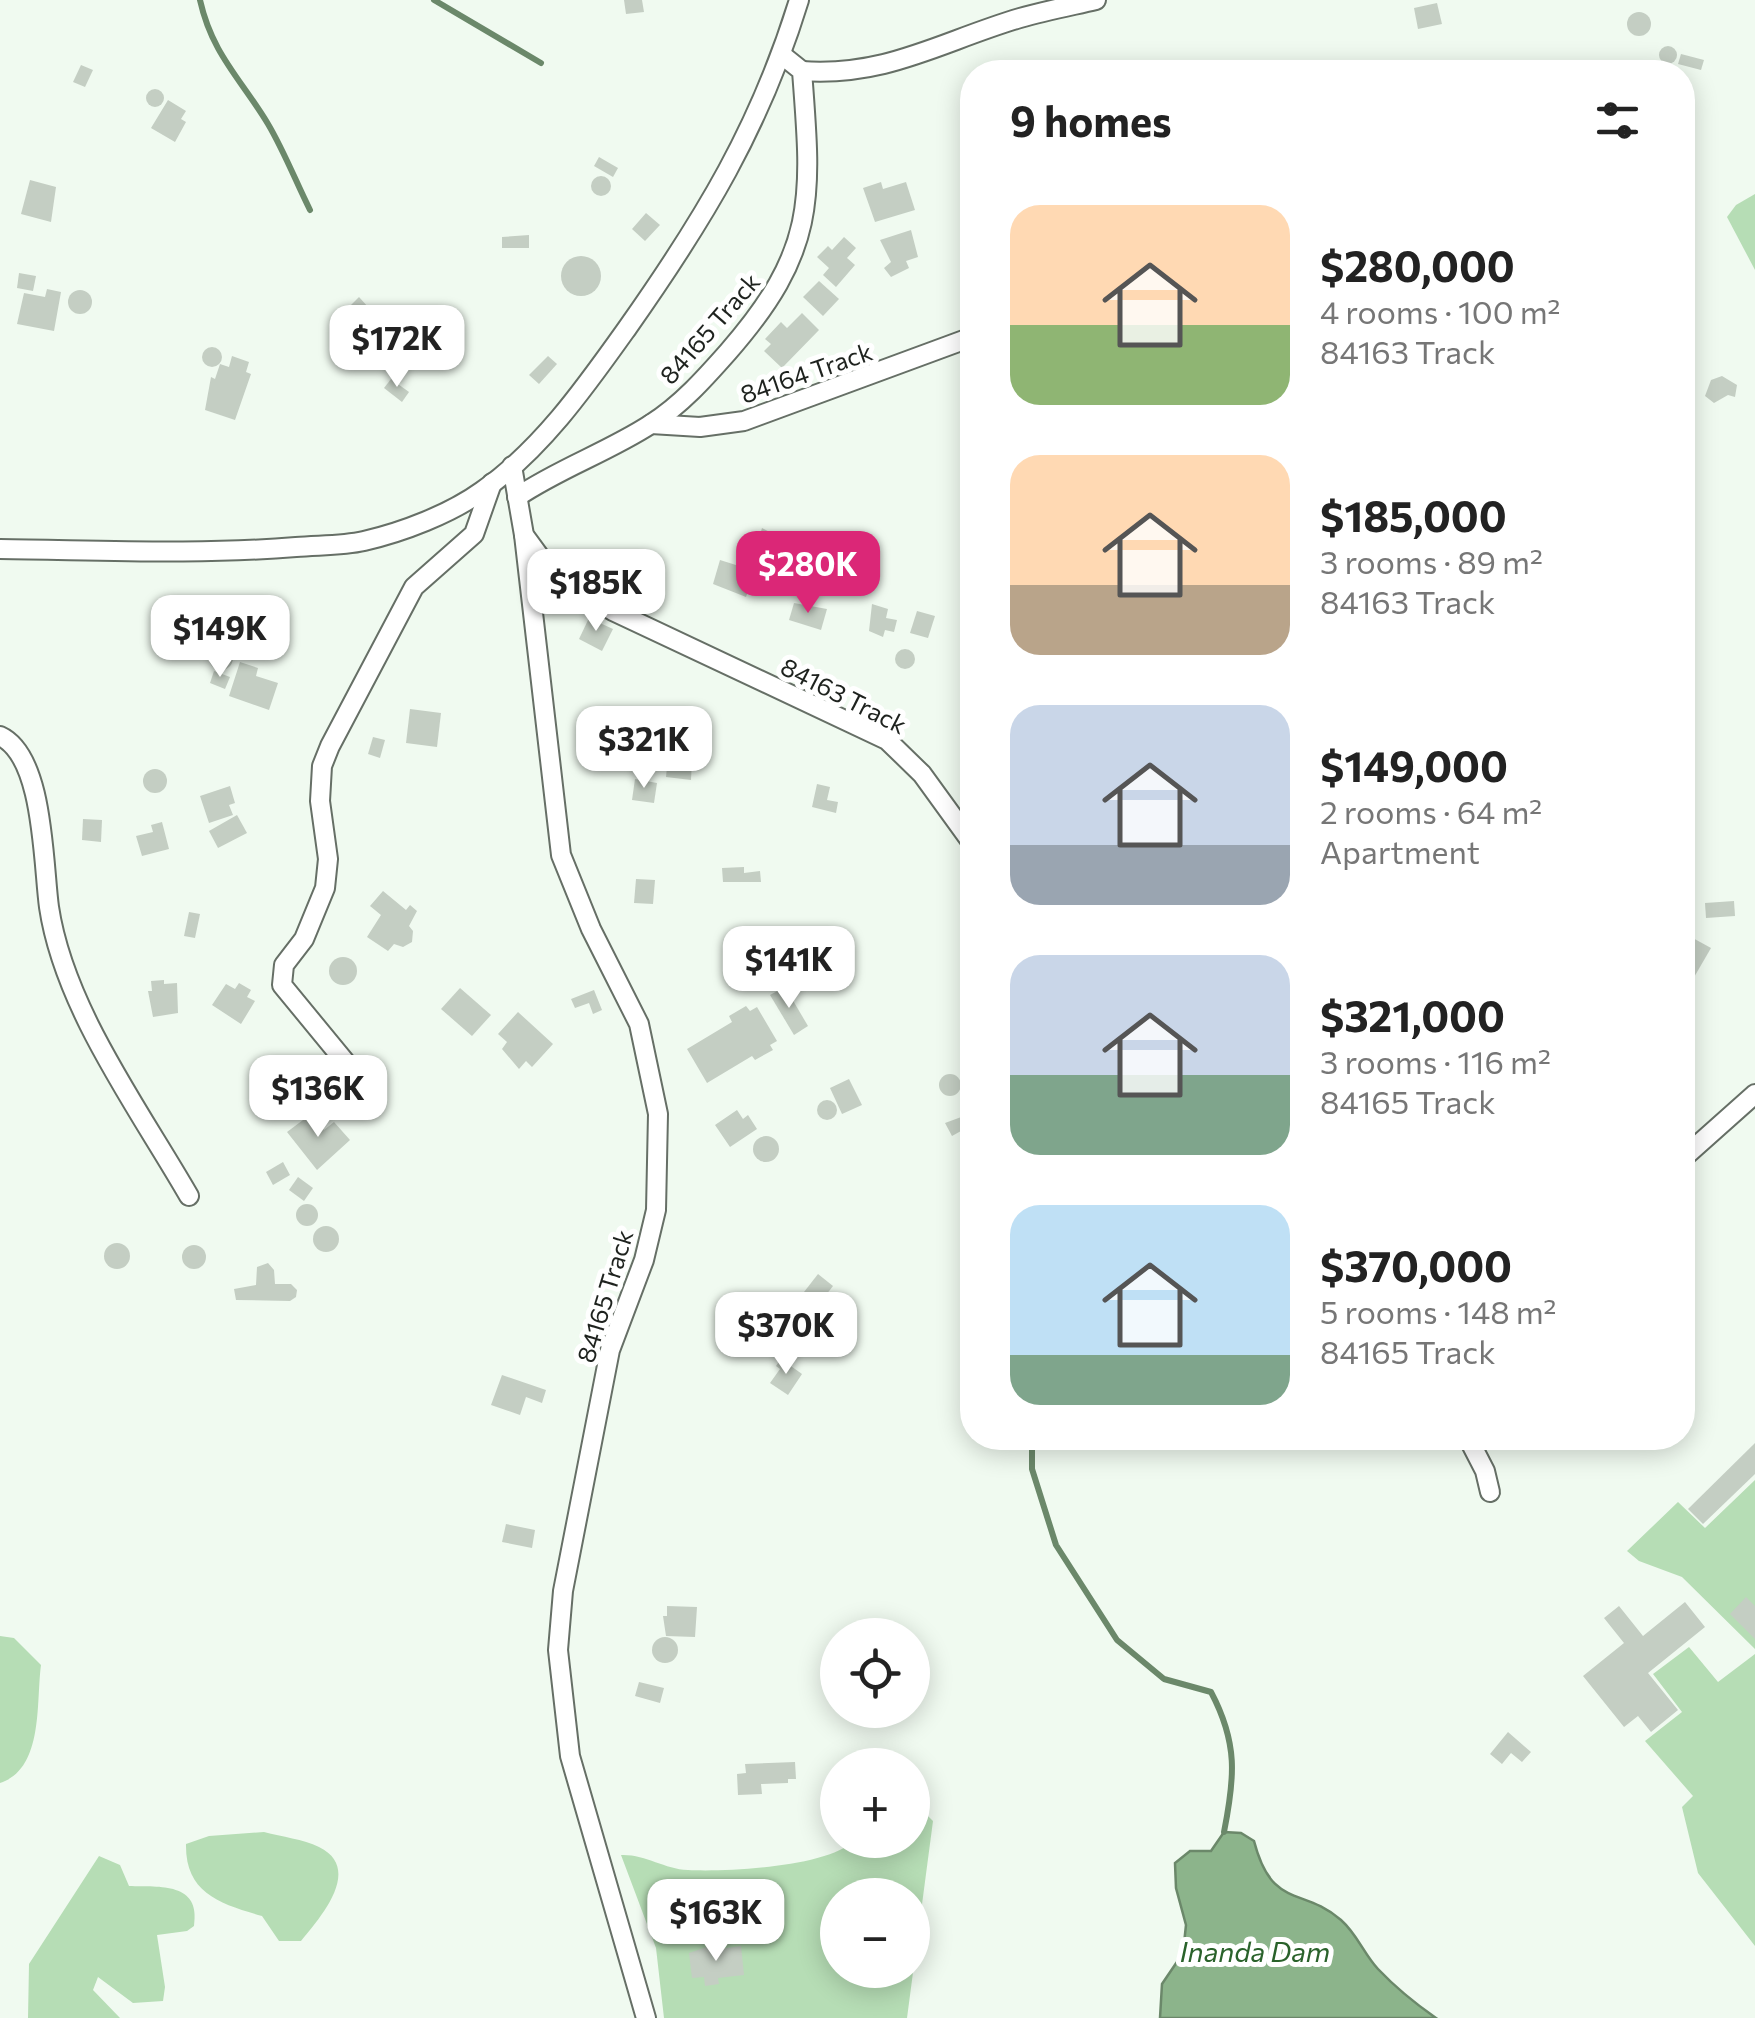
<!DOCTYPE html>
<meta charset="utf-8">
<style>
:root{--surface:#fff;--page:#f2f2f2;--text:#222;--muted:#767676;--accent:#db2777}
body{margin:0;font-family:Commissioner,sans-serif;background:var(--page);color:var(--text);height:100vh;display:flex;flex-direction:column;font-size:38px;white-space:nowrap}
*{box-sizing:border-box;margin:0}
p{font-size:32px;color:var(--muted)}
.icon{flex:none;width:55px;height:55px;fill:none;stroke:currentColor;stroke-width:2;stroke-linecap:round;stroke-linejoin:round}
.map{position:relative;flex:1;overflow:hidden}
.panel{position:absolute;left:960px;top:60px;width:735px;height:1390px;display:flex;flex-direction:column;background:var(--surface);border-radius:40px;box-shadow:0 5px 25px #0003}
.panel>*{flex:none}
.tools{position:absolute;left:820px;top:1618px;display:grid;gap:20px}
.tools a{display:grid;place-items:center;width:110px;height:110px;border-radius:50%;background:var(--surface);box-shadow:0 5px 25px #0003;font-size:50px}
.price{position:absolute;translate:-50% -85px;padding:0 22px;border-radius:20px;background:#fff;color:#222;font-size:32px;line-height:65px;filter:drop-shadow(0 2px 5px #0008)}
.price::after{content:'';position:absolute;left:50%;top:60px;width:30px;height:22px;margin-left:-15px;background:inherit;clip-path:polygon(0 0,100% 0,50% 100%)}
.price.current{background:var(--accent);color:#fff}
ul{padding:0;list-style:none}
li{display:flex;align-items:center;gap:30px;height:250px;padding:0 50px}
li span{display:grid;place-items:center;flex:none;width:280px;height:200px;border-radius:30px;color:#555}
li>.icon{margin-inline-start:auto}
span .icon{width:120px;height:120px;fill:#fffc;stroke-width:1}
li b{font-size:42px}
h2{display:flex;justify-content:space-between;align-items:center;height:120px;padding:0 50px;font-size:42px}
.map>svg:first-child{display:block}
.green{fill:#b6ddb5;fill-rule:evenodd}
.water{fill:#8cb48b;stroke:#6b886a;stroke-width:2.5}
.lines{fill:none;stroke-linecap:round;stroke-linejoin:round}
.stream{stroke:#6b886a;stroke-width:6}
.building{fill:#c4cec3}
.minor-casing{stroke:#666f66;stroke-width:22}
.minor{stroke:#fff;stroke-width:18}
.labels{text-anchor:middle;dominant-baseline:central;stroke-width:10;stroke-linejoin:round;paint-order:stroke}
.street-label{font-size:25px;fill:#1e221e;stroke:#fff}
.water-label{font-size:28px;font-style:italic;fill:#2a622b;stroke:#fff}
</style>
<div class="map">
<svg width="1755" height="2018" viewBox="0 0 1755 2018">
<rect width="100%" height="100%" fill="#f0faf0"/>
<g class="green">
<polygon points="1755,194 1755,270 1727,217 1736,205"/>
<polygon points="1755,1480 1755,1649 1682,1577 1639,1561 1627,1551 1678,1502 1705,1528"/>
<path d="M0 1636 14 1638 41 1665C36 1702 44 1769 0 1783Z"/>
<polygon points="1689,1647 1718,1682 1755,1654 1755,1946 1698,1873 1682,1807 1693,1796 1645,1741 1682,1712 1653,1674"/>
<path d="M913 1806H918L933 1821 907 2018H664L656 1948 621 1855C645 1854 664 1869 688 1870 726 1872 830 1867 854 1840H912ZM838 1895H912V1970H838Z"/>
<path d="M264 1832C282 1837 303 1839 319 1847 364 1869 319 1919 301 1941H279L262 1916C220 1904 185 1893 186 1844L209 1836Z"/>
<path d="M99 1856 120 1865 129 1886C160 1887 201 1882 194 1926L187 1931 157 1935 165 1987 163 2001 133 2003 98 1977 93 1990 120 2018H28L29 1964Z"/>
</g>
<path class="water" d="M1224 1832 1241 1833 1254 1841C1272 1910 1302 1886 1341 1920 1357 1934 1364 1954 1378 1969 1396 1988 1416 2004 1436 2018H1160L1162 1984 1183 1953 1186 1925 1176 1888 1175 1863 1190 1851H1211Z"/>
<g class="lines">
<g class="stream">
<path d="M200 0C212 54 241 79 268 124 284 151 296 182 310 210"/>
<polyline points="434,0 541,63"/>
<path d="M1032 1438V1469L1056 1545 1117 1640 1164 1679 1211 1692C1238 1743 1235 1777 1224 1832"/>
</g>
</g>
<g class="building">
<polygon points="624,0 642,0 644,12 626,14"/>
<polygon points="1437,3 1442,24 1418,29 1414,8"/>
<circle cx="1639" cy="24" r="12"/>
<circle cx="1668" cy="55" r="9"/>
<polygon points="1681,54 1704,60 1701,70 1678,64"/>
<polygon points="81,65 93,70 85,87 73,82"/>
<circle cx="155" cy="98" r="9"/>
<polygon points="168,100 186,111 181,119 186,122 175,142 151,128"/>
<polygon points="599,157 618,168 613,177 594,166"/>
<circle cx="601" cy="186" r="10"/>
<polygon points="30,180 56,187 51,222 21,214"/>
<polygon points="881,182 883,189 906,182 915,210 875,222 863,188"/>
<polygon points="646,213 660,225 645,241 632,229"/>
<polygon points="911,230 918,257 906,261 909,268 891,277 884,268 891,262 880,240"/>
<polygon points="529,235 529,248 502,248 502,237"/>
<polygon points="844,237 856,248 847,258 855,265 836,287 823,275 829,268 817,257 828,246 832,250"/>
<circle cx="581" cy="276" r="20"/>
<polygon points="19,273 36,276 33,291 17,288"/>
<polygon points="819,281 839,299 823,316 803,297"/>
<polygon points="47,289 61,292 54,331 17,324 24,293 45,297"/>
<circle cx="80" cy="302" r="12"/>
<polygon points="359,297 369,308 362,316 371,325 362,333 343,313"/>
<polygon points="802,313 819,330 782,368 764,351 771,344 765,339 781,322 787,328"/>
<circle cx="400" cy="331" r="10"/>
<circle cx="357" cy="355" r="9"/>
<circle cx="212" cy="357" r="10"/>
<polygon points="232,356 249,362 246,372 251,374 235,420 205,410 211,377 215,379 220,364 229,367"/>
<polygon points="548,356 557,364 539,384 529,375"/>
<polygon points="1722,376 1737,385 1735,397 1728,395 1714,403 1705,396 1711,380"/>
<polygon points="391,379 409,392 402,402 384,388"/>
<polygon points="762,528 785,540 779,563 766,560 769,552 756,548"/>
<polygon points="720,560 755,571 746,597 713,584"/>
<polygon points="794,603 827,609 821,630 789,620"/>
<polygon points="872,604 888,609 886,618 897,620 894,632 885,630 883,637 869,631"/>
<polygon points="917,611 935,616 928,638 910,633"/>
<circle cx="276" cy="625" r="9"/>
<polygon points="589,618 613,629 602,651 579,639"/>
<circle cx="233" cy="634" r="11"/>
<circle cx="221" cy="658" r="12"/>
<circle cx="905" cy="659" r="10"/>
<polygon points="240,662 258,668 256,676 278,683 269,710 229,696"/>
<polygon points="214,671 230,677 225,689 210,683"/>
<polygon points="410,709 441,713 437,747 406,743"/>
<polygon points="373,737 385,740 380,758 368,754"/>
<polygon points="668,757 692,759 691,780 666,777"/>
<circle cx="155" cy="781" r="12"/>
<polygon points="635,779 657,783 654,803 632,800"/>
<polygon points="817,784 830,787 827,800 838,802 836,813 812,807"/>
<polygon points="230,786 235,803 229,805 233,815 209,823 200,796"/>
<polygon points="237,815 247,833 218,848 209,831"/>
<polygon points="83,819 102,820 101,842 82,840"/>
<polygon points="162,822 169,849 142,856 136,836 153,832 151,825"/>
<polygon points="744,867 744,873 760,871 761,882 723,882 722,868"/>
<polygon points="636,879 655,880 653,904 634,903"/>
<polygon points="383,891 406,910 410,905 417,911 409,926 413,931 412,942 403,947 394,944 388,951 367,937 381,915 370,906"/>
<polygon points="1734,901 1735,916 1706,918 1705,903"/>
<polygon points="189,912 200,914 195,938 184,936"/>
<polygon points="1691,937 1711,948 1693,979 1682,973 1682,953"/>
<circle cx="343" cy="971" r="14"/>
<polygon points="164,980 164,984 177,983 178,1013 153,1017 148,991 152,991 151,981"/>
<polygon points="239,983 251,990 247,997 255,1001 241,1024 212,1005 226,984 235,989"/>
<polygon points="785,987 808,1026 794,1035 770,995"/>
<polygon points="460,988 491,1015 472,1036 441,1009"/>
<polygon points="594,990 602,1010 593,1014 589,1003 575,1008 571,999"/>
<polygon points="746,1006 750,1011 757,1007 777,1041 770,1045 773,1050 755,1060 752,1056 707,1083 687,1049 732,1022 729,1016"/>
<polygon points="518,1012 553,1044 532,1067 526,1061 519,1069 502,1049 507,1042 498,1034"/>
<circle cx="950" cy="1085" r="11"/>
<polygon points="849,1079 862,1105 842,1114 830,1088"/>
<circle cx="827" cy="1110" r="10"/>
<polygon points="737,1110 743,1119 748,1115 757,1129 730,1147 715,1125"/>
<polygon points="311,1114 324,1130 334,1122 350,1140 317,1170 287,1132"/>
<polygon points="964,1116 970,1126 952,1136 945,1123"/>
<circle cx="766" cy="1149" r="13"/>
<polygon points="283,1162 290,1175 273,1185 266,1172"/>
<polygon points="298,1177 313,1188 304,1201 289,1190"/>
<circle cx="307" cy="1215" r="11"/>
<circle cx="326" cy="1239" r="13"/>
<circle cx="117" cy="1256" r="13"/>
<circle cx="194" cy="1257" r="12"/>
<polygon points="268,1263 274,1270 275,1284 291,1284 297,1290 296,1297 290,1301 236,1300 234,1289 256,1285 257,1267"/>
<polygon points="818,1274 833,1286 819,1304 804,1292"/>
<circle cx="824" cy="1327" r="13"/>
<polygon points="781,1359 802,1374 788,1395 770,1383 780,1369 776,1366"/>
<polygon points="502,1375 546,1390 542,1403 526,1397 520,1415 491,1405"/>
<polygon points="1755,1443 1755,1474 1703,1524 1688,1509"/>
<polygon points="506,1524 535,1530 532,1548 502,1542"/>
<polygon points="1746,1597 1755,1606 1755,1639 1730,1614"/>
<polygon points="1685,1602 1705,1627 1648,1673 1678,1710 1651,1732 1638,1716 1624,1727 1583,1676 1624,1643 1604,1618 1619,1606 1643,1636"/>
<polygon points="667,1606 697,1607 695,1637 666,1636 663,1616 667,1616"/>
<circle cx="665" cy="1650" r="13"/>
<polygon points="639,1682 664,1688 660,1703 635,1696"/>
<polygon points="1508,1732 1531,1752 1522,1762 1511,1753 1502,1764 1490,1754"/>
<polygon points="795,1762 796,1779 788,1779 788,1783 761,1784 762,1794 738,1795 737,1774 746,1773 745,1764"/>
<polygon points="712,1945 712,1950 741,1946 744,1975 718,1978 719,1984 705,1986 704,1977 692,1978 689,1953"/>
</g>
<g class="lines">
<defs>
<g id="minor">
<path d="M802 71C887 77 942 41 1020 18 1045 11 1070 6 1096 0"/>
<polyline points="651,424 700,427 744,421 972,337"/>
<polyline points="512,466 524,535 554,576 613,611 887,740 922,774 972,843"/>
<path d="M517 497C560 468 608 452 651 424 681 405 705 378 728 352 817 250 812 199 802 71L782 55"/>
<polyline points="524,535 561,855 591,929 639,1024 658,1114 656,1210 644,1260 610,1350 563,1591 558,1650 570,1756 646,2018"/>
<path d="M0 549C98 550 198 555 296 547 318 545 342 546 364 541 403 532 450 514 482 491 542 449 586 386 628 327 704 219 760 127 799 0"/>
<path d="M0 736C44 756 43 863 49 907 64 1008 139 1109 189 1196"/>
<polyline points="356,1075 282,985 284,965 304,939 325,888 328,859 320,801 322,766 330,746 414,587 474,534 492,483"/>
<polyline points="1682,1159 1755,1094"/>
<polyline points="1468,1438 1485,1471 1490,1492"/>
</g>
</defs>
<use href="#minor" class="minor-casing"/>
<use href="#minor" class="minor"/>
</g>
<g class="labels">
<g class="street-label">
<text transform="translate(709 328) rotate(-49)">84165 Track</text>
<text transform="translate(806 372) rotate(-19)">84164 Track</text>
<text transform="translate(844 695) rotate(27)">84163 Track</text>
<text transform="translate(604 1296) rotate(-73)">84165 Track</text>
</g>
<g class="water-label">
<text x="1255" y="1951">Inanda Dam</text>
</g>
</g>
</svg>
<div class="tools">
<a><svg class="icon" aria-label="locate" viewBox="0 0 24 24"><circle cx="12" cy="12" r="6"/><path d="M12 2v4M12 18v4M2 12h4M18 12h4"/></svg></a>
<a>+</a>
<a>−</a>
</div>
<b class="price" style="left:397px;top:390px">$172K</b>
<b class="price current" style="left:808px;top:616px">$280K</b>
<b class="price" style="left:596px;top:634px">$185K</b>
<b class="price" style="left:220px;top:680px">$149K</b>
<b class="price" style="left:644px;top:791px">$321K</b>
<b class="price" style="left:789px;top:1011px">$141K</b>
<b class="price" style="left:318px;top:1140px">$136K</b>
<b class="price" style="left:786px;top:1377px">$370K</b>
<b class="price" style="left:716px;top:1964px">$163K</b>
<section class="panel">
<h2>9 homes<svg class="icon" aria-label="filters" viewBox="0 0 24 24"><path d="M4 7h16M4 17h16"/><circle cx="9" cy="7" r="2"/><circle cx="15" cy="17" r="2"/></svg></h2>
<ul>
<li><span style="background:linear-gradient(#ffd9b3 60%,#8fb573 0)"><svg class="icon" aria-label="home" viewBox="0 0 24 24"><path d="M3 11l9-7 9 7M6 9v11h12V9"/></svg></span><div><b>$280,000</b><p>4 rooms · 100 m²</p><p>84163 Track</p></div></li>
<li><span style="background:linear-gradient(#ffd9b3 65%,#b9a48a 0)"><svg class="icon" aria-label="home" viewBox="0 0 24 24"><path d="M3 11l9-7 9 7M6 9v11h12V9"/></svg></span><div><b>$185,000</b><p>3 rooms · 89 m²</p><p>84163 Track</p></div></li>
<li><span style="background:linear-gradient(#c9d6e8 70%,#9aa5b1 0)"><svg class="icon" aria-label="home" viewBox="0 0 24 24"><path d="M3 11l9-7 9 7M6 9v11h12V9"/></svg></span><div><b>$149,000</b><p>2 rooms · 64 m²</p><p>Apartment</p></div></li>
<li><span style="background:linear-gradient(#c9d6e8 60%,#7fa58c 0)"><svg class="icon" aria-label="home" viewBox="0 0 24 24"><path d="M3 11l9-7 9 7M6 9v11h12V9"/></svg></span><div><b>$321,000</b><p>3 rooms · 116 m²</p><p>84165 Track</p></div></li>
<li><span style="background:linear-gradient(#bfe0f5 75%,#7fa58c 0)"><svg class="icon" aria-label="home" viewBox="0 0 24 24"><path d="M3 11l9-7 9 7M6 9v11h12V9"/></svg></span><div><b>$370,000</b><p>5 rooms · 148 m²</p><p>84165 Track</p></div></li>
</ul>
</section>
</div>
